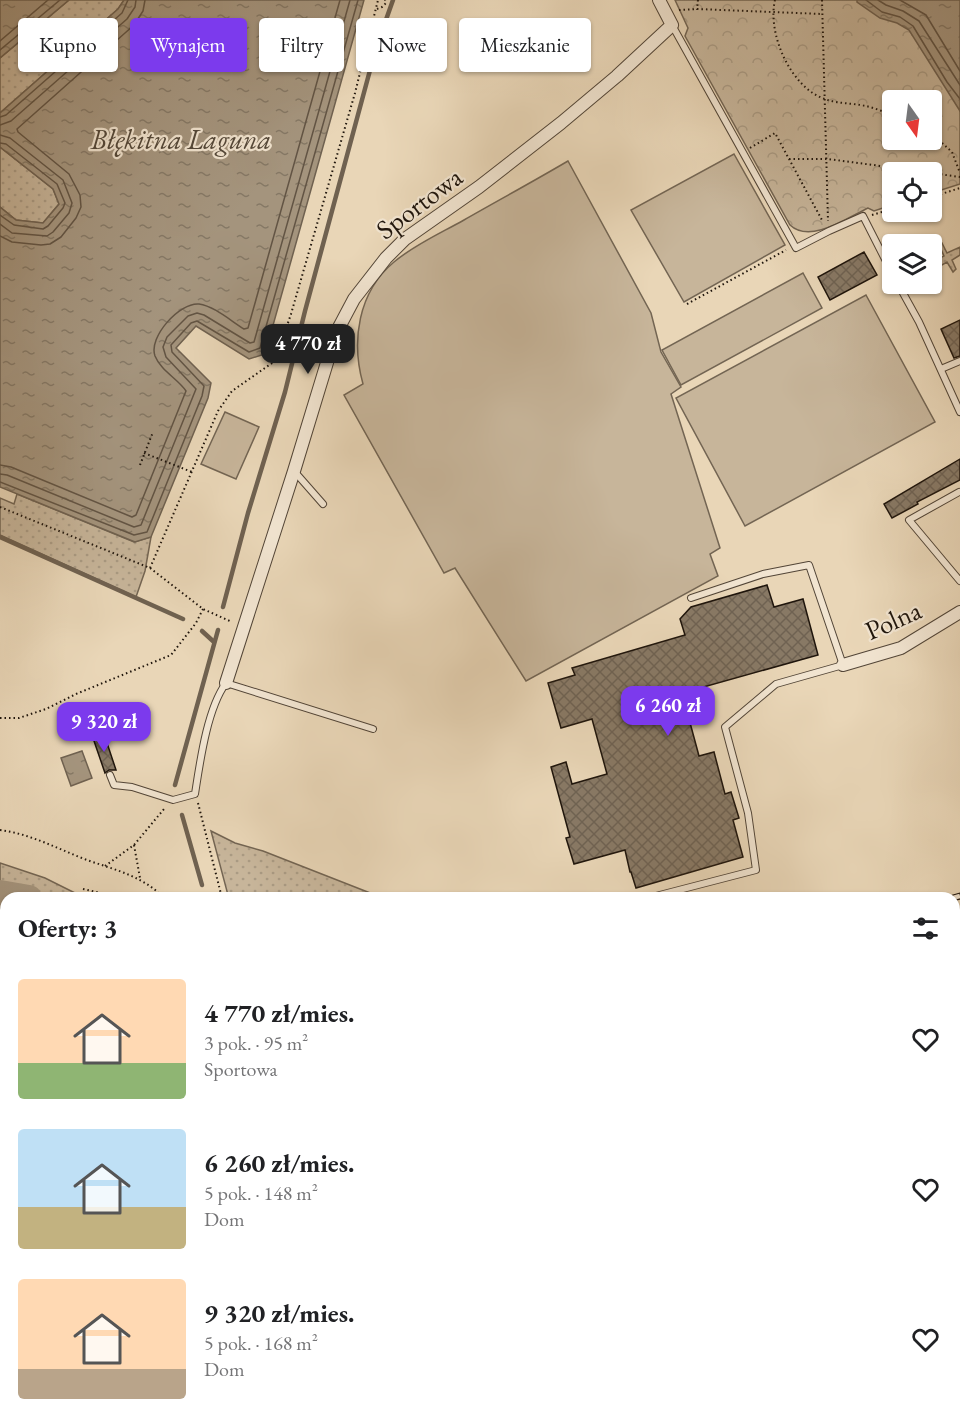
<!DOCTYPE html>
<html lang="pl">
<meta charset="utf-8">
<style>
:root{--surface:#fff;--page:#f2f2f2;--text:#202124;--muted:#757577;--accent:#7c3aed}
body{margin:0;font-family:"EB Garamond",serif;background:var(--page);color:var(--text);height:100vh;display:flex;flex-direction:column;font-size:22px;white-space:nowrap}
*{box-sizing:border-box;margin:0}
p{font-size:20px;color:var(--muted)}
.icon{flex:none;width:33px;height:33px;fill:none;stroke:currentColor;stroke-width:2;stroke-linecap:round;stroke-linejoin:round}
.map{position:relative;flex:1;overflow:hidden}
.sheet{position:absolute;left:0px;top:892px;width:960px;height:536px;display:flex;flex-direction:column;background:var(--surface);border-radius:18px 18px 0 0;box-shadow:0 2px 4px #0004}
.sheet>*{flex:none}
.guide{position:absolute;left:18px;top:18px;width:600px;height:54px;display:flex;gap:12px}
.needle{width:39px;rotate:166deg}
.controls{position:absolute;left:882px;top:90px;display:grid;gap:12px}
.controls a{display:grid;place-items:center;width:60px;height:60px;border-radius:6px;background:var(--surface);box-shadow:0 2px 4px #0004;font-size:30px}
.price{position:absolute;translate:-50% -51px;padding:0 14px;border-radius:12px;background:var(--accent);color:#fff;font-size:20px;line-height:39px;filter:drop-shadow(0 2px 3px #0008)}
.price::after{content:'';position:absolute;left:50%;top:36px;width:18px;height:14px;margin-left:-9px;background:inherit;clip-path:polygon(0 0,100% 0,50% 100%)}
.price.selected{background:#222;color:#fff}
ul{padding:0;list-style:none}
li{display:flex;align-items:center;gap:18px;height:150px;padding:0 18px}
li span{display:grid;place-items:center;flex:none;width:168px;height:120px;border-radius:6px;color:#555}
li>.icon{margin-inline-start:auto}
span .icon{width:72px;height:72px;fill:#fffc;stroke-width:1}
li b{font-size:26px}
h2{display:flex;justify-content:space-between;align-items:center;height:72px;padding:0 18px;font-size:26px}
.chip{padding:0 21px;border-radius:6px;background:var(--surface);box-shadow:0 2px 4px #0004;font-size:21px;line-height:54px}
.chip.selected{background:var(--accent);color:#fff}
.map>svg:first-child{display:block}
.grass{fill:url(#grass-dots);stroke:#736553;stroke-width:1.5}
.forest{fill:url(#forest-crowns);stroke:#736553;stroke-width:1.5;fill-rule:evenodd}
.pitch{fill:#c7b59a;stroke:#736553;stroke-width:1.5}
.water{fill:url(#water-ripples);stroke:#6f6150;stroke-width:1.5}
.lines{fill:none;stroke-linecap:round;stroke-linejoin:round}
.shore{stroke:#625444;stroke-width:1.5}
.stream{stroke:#6f6150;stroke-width:4.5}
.river{stroke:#a4947d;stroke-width:26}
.building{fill:url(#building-cross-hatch);stroke:#1f150c;stroke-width:1.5}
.service-casing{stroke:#524537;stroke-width:8}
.minor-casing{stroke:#524537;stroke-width:14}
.path{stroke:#1f150c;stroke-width:2;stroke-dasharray:1.5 3;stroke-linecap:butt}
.service{stroke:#f1e4d0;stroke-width:6}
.minor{stroke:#f1e4d0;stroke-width:12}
.rail-casing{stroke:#1f150c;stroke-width:7}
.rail{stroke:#f1e4d0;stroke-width:4.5;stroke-dasharray:14;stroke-linecap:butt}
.labels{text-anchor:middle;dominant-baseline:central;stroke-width:4.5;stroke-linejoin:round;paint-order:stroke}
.street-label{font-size:27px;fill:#1f150c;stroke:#f1e4d0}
.water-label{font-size:28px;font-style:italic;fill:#544839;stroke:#f1e4d0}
</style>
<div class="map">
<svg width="960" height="1427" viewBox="0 0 960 1427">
<defs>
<pattern id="grass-dots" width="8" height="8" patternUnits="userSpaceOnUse" patternTransform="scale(1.5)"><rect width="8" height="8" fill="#c7b59a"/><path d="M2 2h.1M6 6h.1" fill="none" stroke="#aa9b84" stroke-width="1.8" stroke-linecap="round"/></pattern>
<pattern id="forest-crowns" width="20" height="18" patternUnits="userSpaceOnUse" patternTransform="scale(1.5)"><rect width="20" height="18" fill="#c7b59a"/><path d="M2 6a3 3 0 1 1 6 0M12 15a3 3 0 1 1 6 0" fill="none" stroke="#aa9b84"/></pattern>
<pattern id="water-ripples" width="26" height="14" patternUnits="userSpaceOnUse" patternTransform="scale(1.5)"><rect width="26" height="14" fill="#a4947d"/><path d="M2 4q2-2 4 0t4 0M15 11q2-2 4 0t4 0" fill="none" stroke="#857865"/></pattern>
<pattern id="building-cross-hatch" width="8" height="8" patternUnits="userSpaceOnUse" patternTransform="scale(1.5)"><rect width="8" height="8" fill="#887965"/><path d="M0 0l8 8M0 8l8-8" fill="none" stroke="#6f6252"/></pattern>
</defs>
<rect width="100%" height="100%" fill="#e9d6b7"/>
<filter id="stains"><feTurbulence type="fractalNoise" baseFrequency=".00333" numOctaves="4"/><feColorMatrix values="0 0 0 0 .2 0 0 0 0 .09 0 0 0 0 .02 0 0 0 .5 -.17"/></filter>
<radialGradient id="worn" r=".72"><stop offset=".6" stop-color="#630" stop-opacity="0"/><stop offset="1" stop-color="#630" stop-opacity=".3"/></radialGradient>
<g class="grass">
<polygon points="69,0 124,0 118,9 0,113 0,58"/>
<polygon points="0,147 53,189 59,204 43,223 16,220 0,207"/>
<polygon points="942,243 947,253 960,247 960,255 952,260 956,269 953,272 947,262 933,270 938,280 934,282 932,278 932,262 944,256 939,245"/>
<polygon points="17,494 134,542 151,537 145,571 136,597 0,535 0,498 14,504"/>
<polygon points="211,831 235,843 263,851 383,898 226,898 228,895"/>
<polygon points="0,863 45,878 79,895 94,898 6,898 6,1178 0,1179"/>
<polygon points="960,926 960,967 954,968 954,927"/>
<polygon points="960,1091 960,1200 954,1198 954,1093"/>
<polygon points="954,1247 960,1247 960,1362 954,1379"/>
<polygon points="164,1422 335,1422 339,1427 168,1427"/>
<polygon points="366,1422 607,1422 612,1427 371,1427"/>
<polygon points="637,1422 688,1422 685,1427 634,1427"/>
</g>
<g class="forest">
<path d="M675 0H960V184L932 193V172H892V205L874 211 868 208C847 218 810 244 790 225L685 36 688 28ZM892 100H932V140H892Z"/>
<polygon points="6,1242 6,1422 164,1422 168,1427 0,1427 0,1243"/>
</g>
<g class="pitch">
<polygon points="734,154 785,245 684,302 631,210"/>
<path d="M568 161 651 313 661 352 681 387 671 394 720 548 710 554 718 576 526 681 455 568 444 573 344 395 363 384C351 341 358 292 394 262 414 245 441 233 464 220 499 200 534 181 568 161Z"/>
<polygon points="803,273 822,308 681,385 662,350"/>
<polygon points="866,295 935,422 745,526 676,398"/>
<polygon points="225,412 259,427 236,479 201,464"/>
</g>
<g class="water">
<polygon points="0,0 69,0 0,58"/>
<polygon points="124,0 364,0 265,354 249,359 196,326 176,348 211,383 208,398 151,537 135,542 0,487 0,207 16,220 43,223 59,204 53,189 0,147 0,113 118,9"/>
<polygon points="857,0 960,0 960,111 909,30 897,23 880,18 857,2"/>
<polygon points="82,751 92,778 71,786 61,758"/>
<polygon points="335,1422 366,1422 371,1427 339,1427"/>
</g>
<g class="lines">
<g class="shore">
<polyline points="866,0 882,12 900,17 913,26 947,82 960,99"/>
<polyline points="878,0 886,5 903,11 919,21 960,85"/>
<polyline points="900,0 926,15 960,71"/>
<polyline points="0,41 48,0"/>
<polyline points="0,50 60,0"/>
<polyline points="0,117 6,115 122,13 128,0"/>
<polyline points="0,125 11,121 127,19 135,7 136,0"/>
<polyline points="0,135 10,138 63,180 72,203 69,213 53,232 47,236 12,233 0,224"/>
<polyline points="0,143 6,144 57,184 65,203 63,208 48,226 43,229 14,225 0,215"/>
<polyline points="0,236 12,242 41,245 50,244 61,237 76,218 81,207 80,195 69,174 18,132 17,129 134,25 143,11 145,0"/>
<path d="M0 465 11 467 132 517 136 515 186 391C178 379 161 371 155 356 148 337 180 302 199 304 214 306 231 321 244 329L248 328 340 0"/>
<polyline points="0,474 7,475 134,527 141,525 196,389 166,357 163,347 167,337 188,316 197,313 204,315 250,343 254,342 350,0"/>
<polyline points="0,482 134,535 147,532 202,396 204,386 172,352 171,345 191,323 197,321 249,352 260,348 358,0"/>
</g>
<g class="stream">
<polyline points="0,537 183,619"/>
<polyline points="223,607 248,513 285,392 305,311 376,48 393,0"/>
<polyline points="202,631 214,642"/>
<polyline points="175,785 218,630"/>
<polyline points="182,815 202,885"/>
<polyline points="954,1084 960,1083"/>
</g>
<polyline class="river" points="0,893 29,898"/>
</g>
<g class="building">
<polygon points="864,252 877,275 830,300 818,277"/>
<polygon points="960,320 960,356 954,358 941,329"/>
<polygon points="960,459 960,480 917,502 918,504 892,518 884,504"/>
<polygon points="767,585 774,607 803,599 818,655 682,693 699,756 714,752 725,794 731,792 739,818 733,820 743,857 636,888 631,872 630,872 625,850 574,864 566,838 570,837 551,767 566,762 572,784 607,774 592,719 561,728 548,683 575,675 572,668 685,635 680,619 691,607"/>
<polygon points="104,734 116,770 109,770 105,773 93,738"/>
</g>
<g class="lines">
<defs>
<g id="service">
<polyline points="672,25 796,248 829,231 863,216 892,273"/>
<polyline points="898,284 919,322 960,412"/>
<polyline points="941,369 960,361"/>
<polyline points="294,471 323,504"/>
<polyline points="959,492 909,520 960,581"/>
<path d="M110 775 114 785 132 787 173 800 195 794C200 762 207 709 226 683L373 729"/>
<polyline points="648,898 756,870 748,813 725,727 776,684 843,665 809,565 763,574 691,598"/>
<polyline points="912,1427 917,1422"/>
</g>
<g id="minor">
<polyline points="843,665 901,648 960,612"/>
<polyline points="226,683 294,471 336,333 354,299 386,258 405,239 479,187 561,123 617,76 672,25 659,0"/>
<polyline points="960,1382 956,1392 960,1416"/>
</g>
</defs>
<use href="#service" class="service-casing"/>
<use href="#minor" class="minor-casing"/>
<g class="path">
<polyline points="698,0 697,9 822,14"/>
<path d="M775 0C767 34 791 88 825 99 838 104 853 103 866 106 875 108 884 112 892 115"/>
<polyline points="822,0 828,221"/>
<polyline points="377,9 382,7 386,3 385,0"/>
<polyline points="679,10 697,9"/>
<polyline points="932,134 952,152 960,173"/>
<polyline points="750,148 775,133 823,222"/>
<polyline points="789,159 828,159 926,172"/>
<polyline points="932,173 960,177"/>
<polyline points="932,197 960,188"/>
<polyline points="872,215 892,209"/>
<polyline points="687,304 786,250"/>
<polyline points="144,453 192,472"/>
<polyline points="140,465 153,432"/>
<polyline points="0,507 150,568 203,609 232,622"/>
<polyline points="150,568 218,411 232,391 275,361 291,314 355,93 378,0"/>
<polyline points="0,718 19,718 46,709 76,694 171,655 196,623 203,609"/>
<polyline points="198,803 222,898"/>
<path d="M0 830C31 834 58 849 87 860 115 870 143 876 164 898"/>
<polyline points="134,845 140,878"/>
<polyline points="105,866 134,845 164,809"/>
<polyline points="83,889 123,898"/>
<polyline points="0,1083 6,1086"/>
<polyline points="0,1222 6,1221"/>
<polyline points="200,1422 204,1427"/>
<polyline points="256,1422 262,1427"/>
<polyline points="614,1422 619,1427"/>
<polyline points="68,1427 70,1422"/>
<polyline points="668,1427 670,1422"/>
</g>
<use href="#service" class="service"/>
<use href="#minor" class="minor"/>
<defs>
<g id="rail">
<polyline points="953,898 960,896"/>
<polyline points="0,1209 6,1207"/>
</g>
</defs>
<use href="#rail" class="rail-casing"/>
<use href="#rail" class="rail"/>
</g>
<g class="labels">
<g class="street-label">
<text transform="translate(419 203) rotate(-37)">Sportowa</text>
<text transform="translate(893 620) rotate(-24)">Polna</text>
</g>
<g class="water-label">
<text x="181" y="139">Błękitna Laguna</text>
</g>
</g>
<rect width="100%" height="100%" filter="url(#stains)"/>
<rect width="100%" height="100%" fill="url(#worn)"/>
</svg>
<div class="controls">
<a><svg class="needle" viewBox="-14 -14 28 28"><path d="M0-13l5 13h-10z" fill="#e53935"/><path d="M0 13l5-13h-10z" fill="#757577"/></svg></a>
<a><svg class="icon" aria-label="locate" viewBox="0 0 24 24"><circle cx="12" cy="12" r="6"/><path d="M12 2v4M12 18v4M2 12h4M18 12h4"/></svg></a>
<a><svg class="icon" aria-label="layers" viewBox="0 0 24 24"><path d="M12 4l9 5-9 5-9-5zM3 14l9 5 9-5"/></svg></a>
</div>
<b class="price selected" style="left:308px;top:375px">4 770 zł</b>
<b class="price" style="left:668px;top:737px">6 260 zł</b>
<b class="price" style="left:104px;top:753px">9 320 zł</b>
<div class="guide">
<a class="chip">Kupno</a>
<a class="chip selected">Wynajem</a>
<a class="chip">Filtry</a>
<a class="chip">Nowe</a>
<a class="chip">Mieszkanie</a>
</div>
<section class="sheet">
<h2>Oferty: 3<svg class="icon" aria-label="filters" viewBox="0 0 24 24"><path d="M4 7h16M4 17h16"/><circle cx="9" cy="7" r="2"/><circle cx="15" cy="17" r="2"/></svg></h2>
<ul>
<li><span style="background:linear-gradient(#ffd9b3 70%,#8fb573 0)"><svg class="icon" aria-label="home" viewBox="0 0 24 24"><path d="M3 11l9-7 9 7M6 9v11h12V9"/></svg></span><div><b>4 770 zł/mies.</b><p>3 pok. · 95 m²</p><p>Sportowa</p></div><svg class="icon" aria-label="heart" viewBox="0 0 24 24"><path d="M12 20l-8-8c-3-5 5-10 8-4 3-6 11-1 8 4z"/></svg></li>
<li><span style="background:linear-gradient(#bfe0f5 65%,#c2b280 0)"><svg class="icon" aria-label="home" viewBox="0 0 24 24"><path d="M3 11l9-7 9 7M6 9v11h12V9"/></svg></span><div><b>6 260 zł/mies.</b><p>5 pok. · 148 m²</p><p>Dom</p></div><svg class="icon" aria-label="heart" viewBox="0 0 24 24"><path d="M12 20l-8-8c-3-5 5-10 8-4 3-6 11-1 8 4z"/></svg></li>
<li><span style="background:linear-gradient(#ffd9b3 75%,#b9a48a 0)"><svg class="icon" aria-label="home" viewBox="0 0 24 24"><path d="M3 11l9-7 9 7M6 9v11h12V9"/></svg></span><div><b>9 320 zł/mies.</b><p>5 pok. · 168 m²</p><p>Dom</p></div><svg class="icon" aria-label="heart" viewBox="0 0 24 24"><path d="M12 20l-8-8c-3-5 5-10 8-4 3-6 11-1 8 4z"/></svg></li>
</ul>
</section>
</div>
